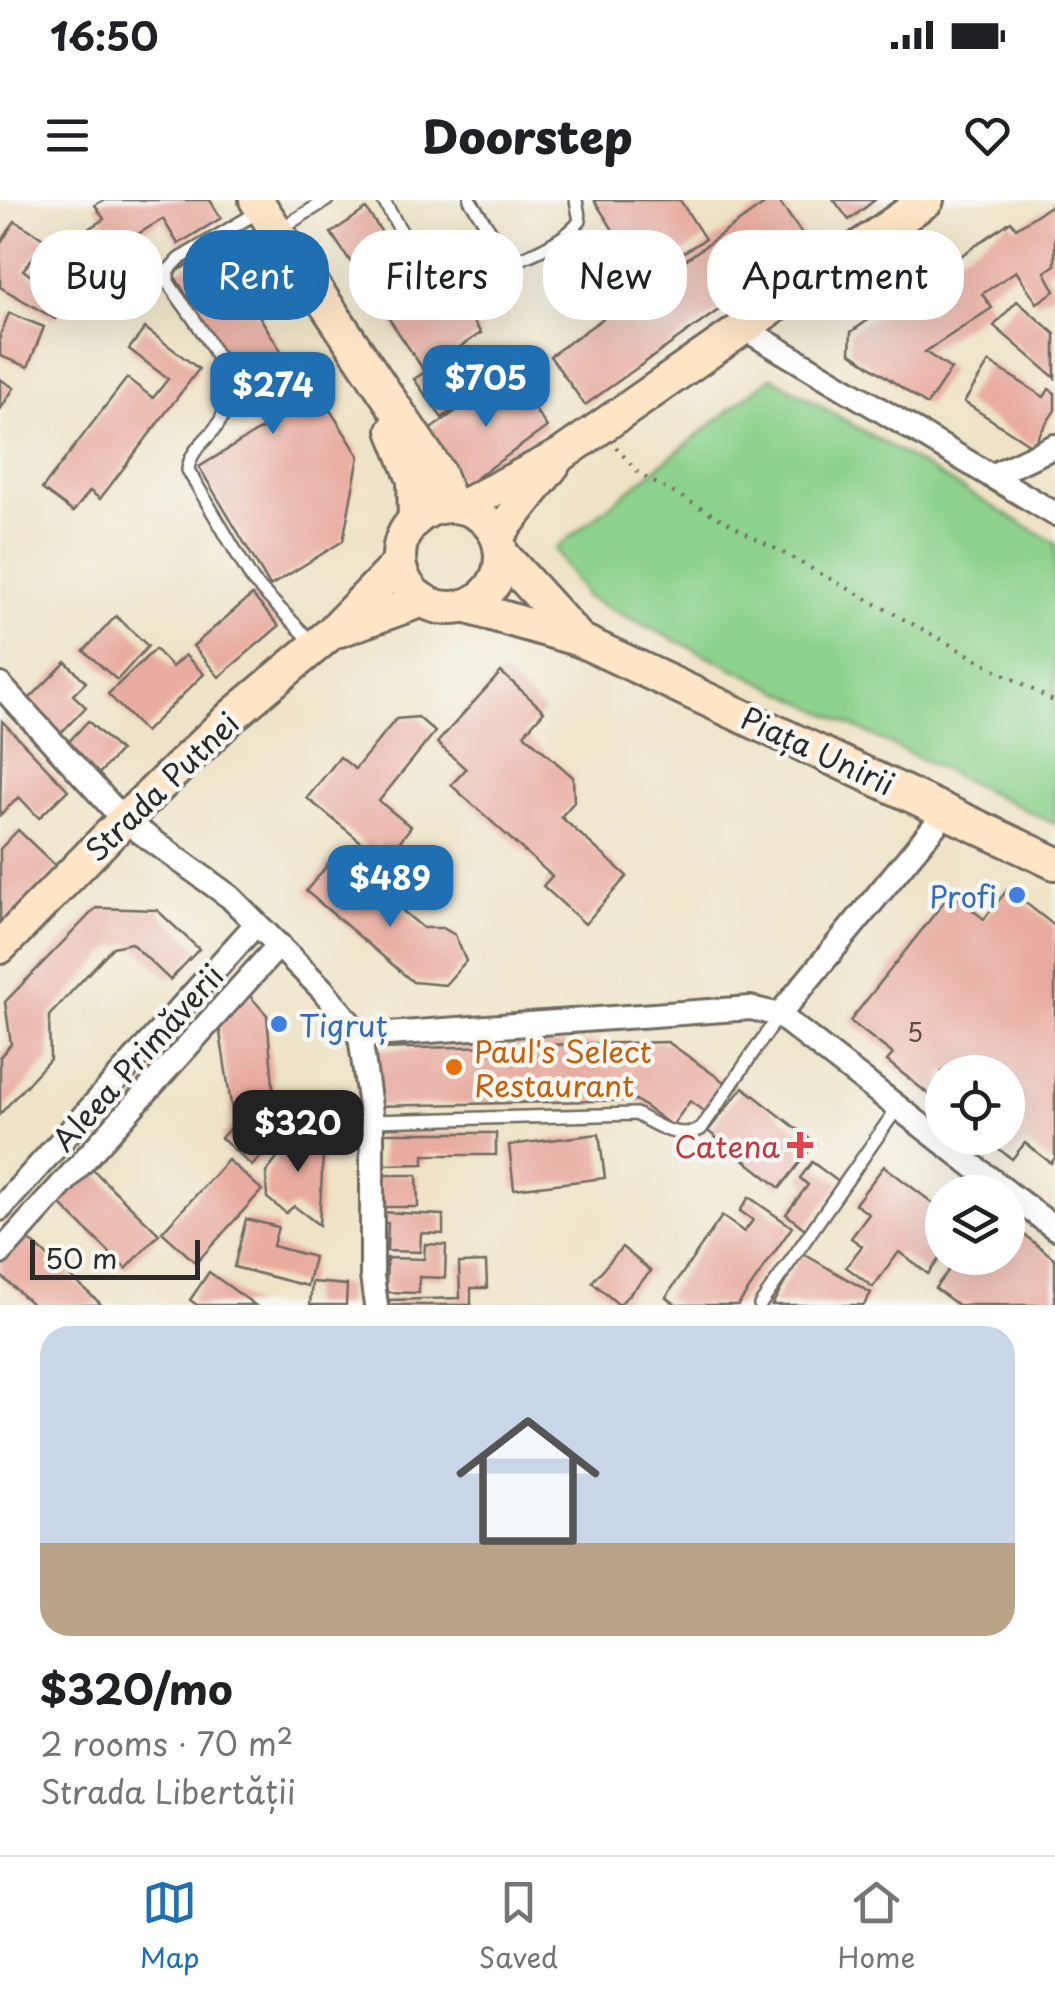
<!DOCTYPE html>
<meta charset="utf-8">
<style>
:root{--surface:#fff;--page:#f6f6f6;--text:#202124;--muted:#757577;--line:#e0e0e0;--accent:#1f6fb2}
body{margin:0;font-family:"Playpen Sans",sans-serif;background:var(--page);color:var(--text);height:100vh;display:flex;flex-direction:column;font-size:38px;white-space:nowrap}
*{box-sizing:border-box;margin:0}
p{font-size:32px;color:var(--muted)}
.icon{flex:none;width:55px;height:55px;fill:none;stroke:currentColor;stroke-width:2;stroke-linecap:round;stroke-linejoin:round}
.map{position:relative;height:1105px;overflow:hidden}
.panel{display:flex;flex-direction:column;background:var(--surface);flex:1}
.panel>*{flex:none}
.top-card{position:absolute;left:30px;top:30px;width:995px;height:90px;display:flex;gap:20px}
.buttons{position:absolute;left:925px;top:855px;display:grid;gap:20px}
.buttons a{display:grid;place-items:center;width:100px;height:100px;border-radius:50%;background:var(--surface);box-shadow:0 10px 40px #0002;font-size:50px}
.scale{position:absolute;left:30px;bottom:25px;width:170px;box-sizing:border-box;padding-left:10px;border:5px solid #2b2b2b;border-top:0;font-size:28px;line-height:35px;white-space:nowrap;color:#2b2b2b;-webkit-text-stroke:8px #f6f6f2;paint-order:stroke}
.price{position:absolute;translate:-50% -85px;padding:0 22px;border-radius:20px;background:var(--accent);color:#fff;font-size:32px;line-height:65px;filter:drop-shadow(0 2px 5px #0008)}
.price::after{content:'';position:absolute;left:50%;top:60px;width:30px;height:22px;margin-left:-15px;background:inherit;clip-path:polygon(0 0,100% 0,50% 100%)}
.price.selected{background:#222;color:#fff}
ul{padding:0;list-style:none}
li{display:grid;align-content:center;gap:20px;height:530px;padding:0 40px}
li span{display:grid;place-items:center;height:310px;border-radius:30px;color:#555}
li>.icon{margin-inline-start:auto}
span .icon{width:180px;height:180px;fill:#fffc;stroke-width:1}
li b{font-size:42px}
.pill{padding:0 35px;border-radius:40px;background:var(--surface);box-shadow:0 10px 40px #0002;font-size:35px;line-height:90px}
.pill.selected{background:var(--accent);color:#fff}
.status{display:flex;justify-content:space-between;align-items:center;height:70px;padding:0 50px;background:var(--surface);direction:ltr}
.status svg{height:28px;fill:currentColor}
header{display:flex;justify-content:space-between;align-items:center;height:130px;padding:0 40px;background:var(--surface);font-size:45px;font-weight:800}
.tab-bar{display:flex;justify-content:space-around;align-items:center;height:140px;border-top:2px solid var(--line);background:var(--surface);font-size:28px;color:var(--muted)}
.tab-bar a{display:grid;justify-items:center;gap:5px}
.tab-bar .selected{color:var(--accent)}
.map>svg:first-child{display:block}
.green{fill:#8dd28c;stroke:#5c7e5c;stroke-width:2.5}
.building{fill:#e8ab9f}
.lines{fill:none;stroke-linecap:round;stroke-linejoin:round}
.lane-casing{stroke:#6f6b61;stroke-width:16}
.street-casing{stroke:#6f6b61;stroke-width:28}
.secondary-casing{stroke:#6f6b61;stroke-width:38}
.path{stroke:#6f6b61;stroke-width:4;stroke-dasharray:2.5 8;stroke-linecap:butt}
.lane{stroke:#fff;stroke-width:11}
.street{stroke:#fff;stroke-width:22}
.secondary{stroke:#fde5c5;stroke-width:32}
.shop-dot{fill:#3f7fe0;stroke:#f6f6f2;stroke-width:4}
.food-dot{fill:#e8710a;stroke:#f6f6f2;stroke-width:4}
.health-dot{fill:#e0444e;stroke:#f6f6f2;stroke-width:4}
.labels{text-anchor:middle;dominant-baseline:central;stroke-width:9;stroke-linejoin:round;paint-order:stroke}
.number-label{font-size:25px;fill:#5a4b48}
.street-label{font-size:30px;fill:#2b2b2b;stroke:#f6f6f2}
.shop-label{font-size:30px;fill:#366cbe;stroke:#f6f6f2;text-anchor:end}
.food-label{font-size:30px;fill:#c56008;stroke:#f6f6f2;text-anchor:start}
.health-label{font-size:30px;fill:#be3a42;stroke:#f6f6f2;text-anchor:end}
</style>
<div class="status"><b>16:50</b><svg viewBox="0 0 49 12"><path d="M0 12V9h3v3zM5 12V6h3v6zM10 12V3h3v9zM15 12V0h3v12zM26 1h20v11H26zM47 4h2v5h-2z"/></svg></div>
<header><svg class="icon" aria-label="menu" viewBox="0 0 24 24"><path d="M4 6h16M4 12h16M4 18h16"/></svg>Doorstep<svg class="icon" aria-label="heart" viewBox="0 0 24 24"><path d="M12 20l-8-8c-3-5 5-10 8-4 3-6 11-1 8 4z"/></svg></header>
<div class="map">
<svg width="1055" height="1105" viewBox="0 0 1055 1105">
<rect width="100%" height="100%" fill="#f6f6f2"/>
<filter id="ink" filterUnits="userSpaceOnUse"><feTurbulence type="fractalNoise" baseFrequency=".01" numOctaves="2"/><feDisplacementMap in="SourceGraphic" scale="20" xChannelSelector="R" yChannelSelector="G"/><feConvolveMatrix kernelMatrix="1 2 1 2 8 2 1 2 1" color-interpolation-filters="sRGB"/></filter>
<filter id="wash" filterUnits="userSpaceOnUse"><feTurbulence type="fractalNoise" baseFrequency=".0048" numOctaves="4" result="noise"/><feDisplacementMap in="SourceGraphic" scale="40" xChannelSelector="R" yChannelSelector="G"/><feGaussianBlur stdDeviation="2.25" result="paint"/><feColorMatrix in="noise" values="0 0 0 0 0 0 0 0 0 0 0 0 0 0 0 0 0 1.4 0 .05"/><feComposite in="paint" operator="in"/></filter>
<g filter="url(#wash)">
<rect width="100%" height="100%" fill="#eee3c6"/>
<polygon class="green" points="771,177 1055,343 1055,624 586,397 555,349"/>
<g id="blocks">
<g class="building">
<polygon points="104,0 210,0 221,18 178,44 163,19 128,40 150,75 100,106 62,45 104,19 95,5"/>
<polygon points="594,0 680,0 705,39 671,60 655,34 627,52"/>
<polygon points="770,0 778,0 810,45 585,205 550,156"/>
<polygon points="834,0 875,0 849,20"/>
<polygon points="1055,3 1055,65 1045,72 1055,91 1037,103 1016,71 982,94 992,108 925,152 951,169 927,205 850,152 851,132 1011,21 1016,28"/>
<polygon points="366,9 437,114 459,100 481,133 440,160 468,199 442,218 414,179 425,172 331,33"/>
<polygon points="15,21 47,40 23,70 38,81 58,59 81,87 55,119 0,87 0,44"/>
<polygon points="216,47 311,199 320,194 359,256 343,341 270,386 199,267 268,225 173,74"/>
<polygon points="1017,101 1055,134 1055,178 994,126"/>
<polygon points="9,113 44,127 28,167 0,156 0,135"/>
<polygon points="145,128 199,169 100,299 90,291 73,312 42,289 127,178 153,198 168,179 129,149"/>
<polygon points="989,162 1044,197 1049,189 1055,193 1055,210 1032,246 964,202"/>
<polygon points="509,173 547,227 464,287 425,233"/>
<polygon points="0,179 14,188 0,210"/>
<polygon points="252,395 279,426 219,477 193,446"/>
<polygon points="116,416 148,446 117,480 84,451"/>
<polygon points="155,449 172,467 185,455 204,474 145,532 108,494"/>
<polygon points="66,462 86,482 73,495 86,507 56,538 23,505"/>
<polygon points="501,472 544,511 524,534 573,577 574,602 561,617 627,676 585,724 543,686 552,676 451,585 466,569 437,543"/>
<polygon points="418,517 435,532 379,601 411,627 390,654 376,643 371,650 307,598 340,557 355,569 396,519"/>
<polygon points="2,521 68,590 39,618 19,597 0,615"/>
<polygon points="88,521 120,551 96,577 64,547"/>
<polygon points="18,630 58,668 0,729 0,649"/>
<polygon points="329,663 375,703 383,694 423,728 443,728 455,735 466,761 445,785 413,782 306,691"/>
<polygon points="1008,689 1055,726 1055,958 1051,963 1025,943 1012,959 984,938 1008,938 1008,872 942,872 942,905 887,861 893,854 850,821 951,693 984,719"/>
<polygon points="96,708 157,710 199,749 170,780 131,743 113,747 49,816 50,859 0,914 0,857 11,844 5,802"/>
<polygon points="248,794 267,815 276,920 284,920 284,941 275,941 252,966 221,938 234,924 219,826"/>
<polygon points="668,842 727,884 706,913 690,901 672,926 636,900 375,906 375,849"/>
<polygon points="743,887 815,943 780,988 708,931"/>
<polygon points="302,926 324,939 319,1025 294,1006 286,1013 267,998 266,973"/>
<polygon points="381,933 496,933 496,955 424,955 424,964 381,965"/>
<polygon points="599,934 605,978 514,989 509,945"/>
<polygon points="228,960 262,990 196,1063 162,1032"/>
<polygon points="812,962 840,983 805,1029 786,1014 808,985 800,978"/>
<polygon points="89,966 159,1034 126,1069 56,1000"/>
<polygon points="884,966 942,1010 942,1055 928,1074 899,1052 873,1087 846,1067 862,1046 851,1038 869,1014 855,1004"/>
<polygon points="378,975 417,975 418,1007 378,1007"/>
<polygon points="749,997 792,1027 738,1105 677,1105 666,1097 722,1016 744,1032 753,1020 740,1011"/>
<polygon points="379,1012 443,1015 443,1034 421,1033 420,1052 387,1051 388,1023 379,1023"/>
<polygon points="246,1019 278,1027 273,1046 314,1057 307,1086 234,1067"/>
<polygon points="1008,1022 1055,1059 1055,1105 958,1105 935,1088 958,1058 1008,1058"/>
<polygon points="25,1036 100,1103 98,1105 33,1105 0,1075 0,1063"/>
<polygon points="425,1044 446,1045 445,1078 419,1077 419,1093 386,1092 387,1058 424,1059"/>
<polygon points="622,1047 651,1071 619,1105 592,1082"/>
<polygon points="802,1053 871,1093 864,1105 772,1105"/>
<polygon points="486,1062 487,1088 471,1088 471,1105 389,1105 389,1100 460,1098 459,1063"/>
<polygon points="209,1072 255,1105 197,1105 190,1100"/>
<polygon points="312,1082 347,1085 346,1105 310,1105"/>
</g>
</g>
</g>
<g filter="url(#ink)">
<use href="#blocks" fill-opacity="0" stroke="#6f6b61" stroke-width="2.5"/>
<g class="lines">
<defs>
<g id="lane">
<path d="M383 0C395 19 413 60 436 68 475 81 556 52 580 21L576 0"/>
<polyline points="470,0 510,61"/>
<path d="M258 12 179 59 168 71V82C193 122 250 179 217 226 206 241 190 250 188 270L253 381 313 443"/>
<polyline points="280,29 327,0"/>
<path d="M372 921 636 914C657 926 678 940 701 929L779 815"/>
<polyline points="760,1105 896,910"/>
</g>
<g id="street">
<polyline points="745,129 1055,314"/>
<polyline points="991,276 1055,246"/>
<polyline points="0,485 124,620 230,697 322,789 360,836 372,921 372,1076 376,1105"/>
<polyline points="947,611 779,815 1007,992"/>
<polyline points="360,836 751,808 779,815"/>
<polyline points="1008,993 1055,1028"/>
<polyline points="0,1009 256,724"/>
<polyline points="0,1053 279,745"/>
</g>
<g id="secondary">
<polyline points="256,0 438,272 451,306"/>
<polyline points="394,230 414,280 415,319"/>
<circle cx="450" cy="357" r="51"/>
<polyline points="461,307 561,255 927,0"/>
<polyline points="497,336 553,265"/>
<polyline points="501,353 580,440"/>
<polyline points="464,406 580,440 1055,663"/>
<polyline points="340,430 423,400"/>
<polyline points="0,747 124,620 233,515 331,433 399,363"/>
</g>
</defs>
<use href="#lane" class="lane-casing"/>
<use href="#street" class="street-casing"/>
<use href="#secondary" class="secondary-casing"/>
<polyline class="path" points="616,247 639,274 1055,502"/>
<use href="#lane" class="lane"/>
<use href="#street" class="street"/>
<use href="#secondary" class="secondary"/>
</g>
</g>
<g class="shop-dot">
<circle cx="1017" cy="695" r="10"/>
<circle cx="279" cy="824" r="10"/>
</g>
<circle class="food-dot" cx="454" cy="867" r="10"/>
<path class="health-dot" d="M795 930h10v10h10v10h-10v10h-10v-10h-10v-10h10z"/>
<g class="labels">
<g class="number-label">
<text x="915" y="832">5</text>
</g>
<g class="street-label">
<text transform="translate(818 550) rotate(25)">Piața Unirii</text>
<text transform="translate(161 586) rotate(-44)">Strada Putnei</text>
<text transform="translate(137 857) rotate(-48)">Aleea Primăverii</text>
</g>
<g class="shop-label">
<text x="997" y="695">Profi</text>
<text x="299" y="824" text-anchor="start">Tigruț</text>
</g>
<g class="food-label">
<text x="474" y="850">Paul's Select<tspan x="474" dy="34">Restaurant</tspan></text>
</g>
<g class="health-label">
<text x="780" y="945">Catena</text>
</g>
</g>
</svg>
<div class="buttons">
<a><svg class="icon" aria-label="locate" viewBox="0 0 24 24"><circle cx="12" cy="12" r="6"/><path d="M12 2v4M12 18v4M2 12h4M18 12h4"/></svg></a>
<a><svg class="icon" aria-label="layers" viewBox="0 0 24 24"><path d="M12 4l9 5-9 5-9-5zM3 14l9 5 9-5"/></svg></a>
</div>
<div class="scale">50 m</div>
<b class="price" style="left:486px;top:230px">$705</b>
<b class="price" style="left:273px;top:237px">$274</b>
<b class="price" style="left:390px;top:730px">$489</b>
<b class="price selected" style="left:298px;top:975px">$320</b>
<div class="top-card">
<a class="pill">Buy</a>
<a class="pill selected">Rent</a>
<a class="pill">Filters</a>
<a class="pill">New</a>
<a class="pill">Apartment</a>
</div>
</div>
<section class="panel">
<ul>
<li><span style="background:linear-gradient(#c9d6e8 70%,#b9a48a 0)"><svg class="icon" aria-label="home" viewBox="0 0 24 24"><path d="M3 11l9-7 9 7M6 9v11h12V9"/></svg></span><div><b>$320/mo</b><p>2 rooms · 70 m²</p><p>Strada Libertății</p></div></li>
</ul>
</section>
<nav class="tab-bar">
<a class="selected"><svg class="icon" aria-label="map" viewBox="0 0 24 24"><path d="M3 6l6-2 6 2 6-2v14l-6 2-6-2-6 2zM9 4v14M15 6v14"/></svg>Map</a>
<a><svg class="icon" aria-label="saved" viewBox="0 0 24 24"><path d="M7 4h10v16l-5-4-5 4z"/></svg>Saved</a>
<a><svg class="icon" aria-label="home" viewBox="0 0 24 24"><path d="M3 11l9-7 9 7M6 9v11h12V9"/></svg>Home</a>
</nav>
